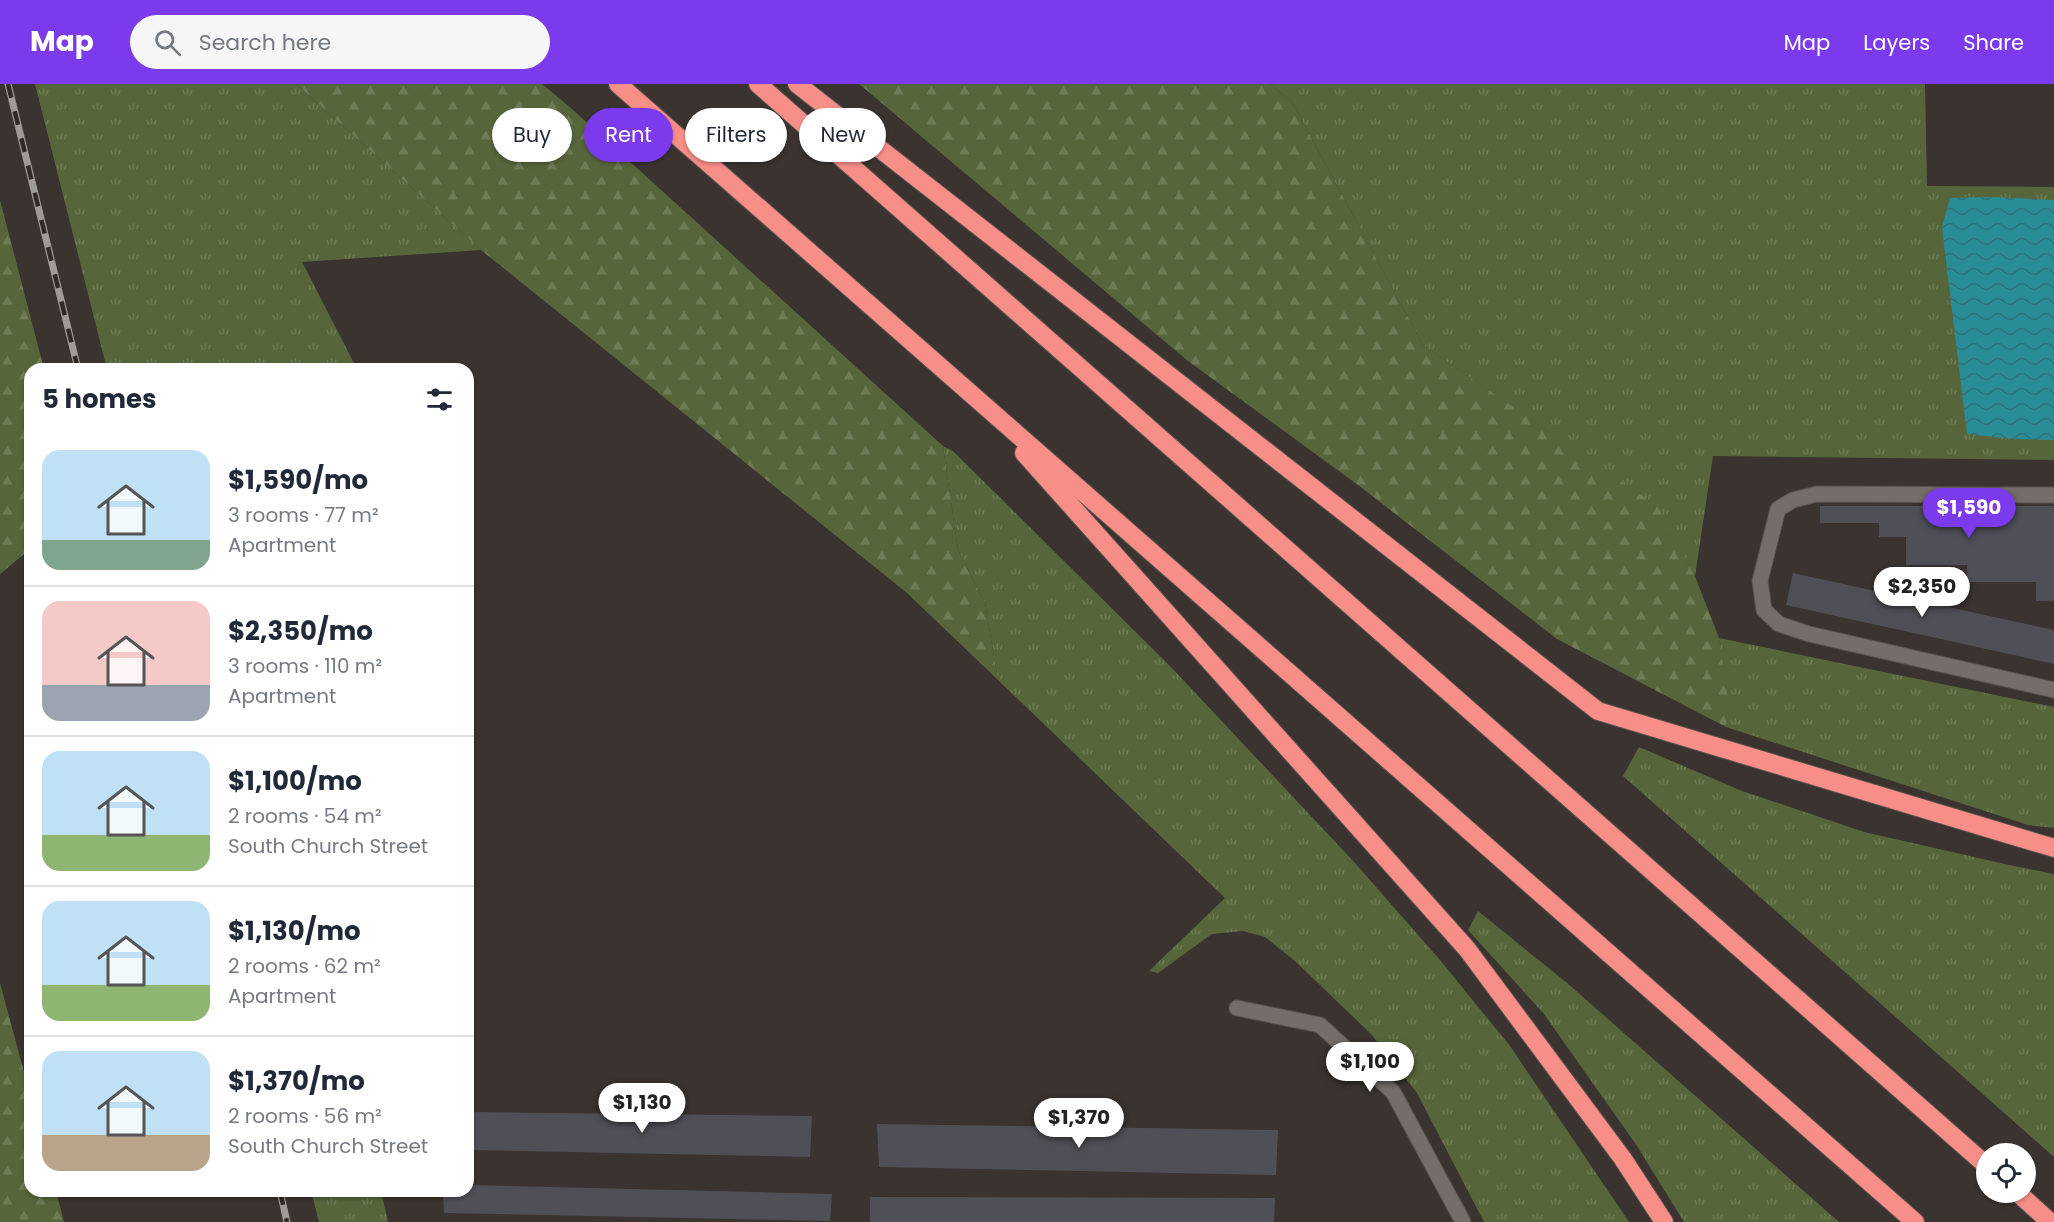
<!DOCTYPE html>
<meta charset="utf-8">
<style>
:root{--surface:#fff;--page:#f6f6f7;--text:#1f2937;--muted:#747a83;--line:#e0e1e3;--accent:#7c3aed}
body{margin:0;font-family:Poppins,sans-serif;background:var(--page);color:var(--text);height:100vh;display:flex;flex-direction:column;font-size:22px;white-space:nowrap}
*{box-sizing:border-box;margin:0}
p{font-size:20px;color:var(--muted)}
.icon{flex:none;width:33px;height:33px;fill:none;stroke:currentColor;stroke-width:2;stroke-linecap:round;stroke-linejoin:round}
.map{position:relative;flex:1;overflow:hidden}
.side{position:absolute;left:24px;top:279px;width:450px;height:834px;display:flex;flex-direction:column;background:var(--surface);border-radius:18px;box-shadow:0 2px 4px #0004}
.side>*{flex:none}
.hud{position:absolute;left:492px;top:24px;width:570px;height:54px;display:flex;gap:12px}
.controls{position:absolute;left:1976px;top:1059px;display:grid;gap:12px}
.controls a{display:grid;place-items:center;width:60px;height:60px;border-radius:50%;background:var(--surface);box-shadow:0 2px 4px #0004;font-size:30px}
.price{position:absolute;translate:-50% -51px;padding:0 14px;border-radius:21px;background:#fff;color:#222;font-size:20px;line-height:39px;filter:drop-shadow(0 2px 3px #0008)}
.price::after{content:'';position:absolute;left:50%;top:36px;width:18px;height:14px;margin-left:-9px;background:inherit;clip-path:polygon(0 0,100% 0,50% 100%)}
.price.on{background:var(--accent);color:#fff}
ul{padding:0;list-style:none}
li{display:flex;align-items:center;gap:18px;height:150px;padding:0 18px}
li+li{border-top:2px solid var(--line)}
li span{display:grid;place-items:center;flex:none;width:168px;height:120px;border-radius:18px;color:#555}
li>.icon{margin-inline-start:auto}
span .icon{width:72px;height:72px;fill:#fffc;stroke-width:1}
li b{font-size:26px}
h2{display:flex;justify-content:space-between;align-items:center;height:72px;padding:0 18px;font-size:26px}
.pill{padding:0 21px;border-radius:27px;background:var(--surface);box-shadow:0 2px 4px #0004;font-size:21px;line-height:54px}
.pill.on{background:var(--accent);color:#fff}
header{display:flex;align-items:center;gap:36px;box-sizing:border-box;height:84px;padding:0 30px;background:var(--accent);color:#fff}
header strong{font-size:28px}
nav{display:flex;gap:33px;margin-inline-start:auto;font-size:21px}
.search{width:420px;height:54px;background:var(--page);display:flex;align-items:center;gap:15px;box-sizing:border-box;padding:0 21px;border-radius:33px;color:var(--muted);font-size:22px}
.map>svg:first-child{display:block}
.grass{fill:url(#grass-tufts)}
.forest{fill:url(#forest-firs)}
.water{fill:url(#water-waves)}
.building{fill:#4f5057}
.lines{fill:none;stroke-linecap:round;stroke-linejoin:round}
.service-casing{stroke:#58524e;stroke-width:17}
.minor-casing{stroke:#58524e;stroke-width:17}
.motorway-casing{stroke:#58524e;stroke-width:20}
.service{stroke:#756d69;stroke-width:15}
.minor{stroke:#756d69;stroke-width:15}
.motorway{stroke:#f88e88;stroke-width:18}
.rail-casing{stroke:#a09a98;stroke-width:7}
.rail{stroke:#302925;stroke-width:4.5;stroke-dasharray:14;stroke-linecap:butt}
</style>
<header>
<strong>Map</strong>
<div class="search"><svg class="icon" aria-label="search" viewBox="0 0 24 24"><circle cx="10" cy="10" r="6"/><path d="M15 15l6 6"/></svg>Search here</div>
<nav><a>Map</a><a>Layers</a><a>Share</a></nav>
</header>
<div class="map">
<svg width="2054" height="1138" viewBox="0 0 2054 1138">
<defs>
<pattern id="grass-tufts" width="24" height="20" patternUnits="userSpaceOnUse" patternTransform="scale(1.5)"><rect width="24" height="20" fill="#57663a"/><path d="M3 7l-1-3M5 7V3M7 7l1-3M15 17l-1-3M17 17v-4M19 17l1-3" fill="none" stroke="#6e7b55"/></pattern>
<pattern id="forest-firs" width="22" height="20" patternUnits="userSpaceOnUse" patternTransform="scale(1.5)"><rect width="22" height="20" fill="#57663a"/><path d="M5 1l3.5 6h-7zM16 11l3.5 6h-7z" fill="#6e7b55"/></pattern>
<pattern id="water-waves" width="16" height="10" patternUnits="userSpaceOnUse" patternTransform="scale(1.5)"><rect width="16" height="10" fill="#298d97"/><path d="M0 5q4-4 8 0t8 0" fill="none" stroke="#317278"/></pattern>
</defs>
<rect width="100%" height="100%" fill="#3a332f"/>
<g class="grass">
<polygon points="35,0 296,0 481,166 302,178 357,285 107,285"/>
<polygon points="1270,0 1925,0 1927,102 2054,103 2054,376 1713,372 1695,492 1656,422 1423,261 1292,18"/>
<polygon points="943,362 953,367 1170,582 1355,779 1440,876 1510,962 1629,1138 1484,1138 1417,1009 1371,950 1295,877 1265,853 1243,847 1212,850 1158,889 1149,887 1225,814 998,596 985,519 958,466"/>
<polygon points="1719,554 2054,623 2054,744 2028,741 1726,643"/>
<polygon points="1639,663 1742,707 1864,748 2005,780 2054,790 2054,1073 1623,692"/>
<polygon points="1478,827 1567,899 1839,1138 1684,1138 1637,1062 1544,930 1468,846"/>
<polygon points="311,1107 381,1107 388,1138 319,1138"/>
</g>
<g class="forest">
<polygon points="296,0 542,0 572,25 943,362 958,466 985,519 998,596 907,509 481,166"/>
<polygon points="859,0 1270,0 1292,18 1423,261 1657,422 1695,492 1719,554 1727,608 1726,643 1557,555 1358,401 1188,277"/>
<polygon points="0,116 44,285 30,285 30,465 0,490"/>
<polygon points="0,899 30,1010 30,1107 56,1107 64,1138 0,1138"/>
</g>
<polygon class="water" points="1990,113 2054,116 2054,356 2014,355 1967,350 1942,143 1950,114"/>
<g class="building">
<polygon points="1820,422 2054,422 2054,517 2036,517 2036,498 1967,498 1967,481 1906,481 1906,453 1879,453 1879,439 1820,439"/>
<polygon points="1793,489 2054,546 2054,580 1786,521"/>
<polygon points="468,1028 812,1032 810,1073 468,1066"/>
<polygon points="877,1040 1278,1046 1276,1091 879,1083"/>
<polygon points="468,1101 832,1110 830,1137 444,1129 443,1107 468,1107"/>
<polygon points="870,1113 1275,1114 1274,1138 870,1138"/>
</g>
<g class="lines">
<defs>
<polyline id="service" points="2054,411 1817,410 1793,416 1778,425 1760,497 1764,526 1779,540 1809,550 2054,606"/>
<polyline id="minor" points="1237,924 1320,941 1393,1008 1463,1138"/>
<g id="motorway">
<polyline points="618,0 1915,1138"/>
<polyline points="758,0 1986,1081"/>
<polyline points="797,0 1598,627 2054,764"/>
<polyline points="1024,369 1467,865 1623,1075 1664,1138"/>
<polyline points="2017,1108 2050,1138"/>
</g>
</defs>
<use href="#service" class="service-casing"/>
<use href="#minor" class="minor-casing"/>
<use href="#motorway" class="motorway-casing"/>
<use href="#service" class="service"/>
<use href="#minor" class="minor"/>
<use href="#motorway" class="motorway"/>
<defs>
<g id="rail">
<polyline points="8,0 78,285"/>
<polyline points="280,1107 287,1138"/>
</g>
</defs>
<use href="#rail" class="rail-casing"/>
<use href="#rail" class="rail"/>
</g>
</svg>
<div class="controls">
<a><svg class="icon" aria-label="locate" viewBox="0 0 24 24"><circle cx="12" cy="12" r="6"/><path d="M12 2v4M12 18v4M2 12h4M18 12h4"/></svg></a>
</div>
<b class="price on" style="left:1969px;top:455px">$1,590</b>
<b class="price" style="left:1922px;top:534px">$2,350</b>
<b class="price" style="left:1370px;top:1009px">$1,100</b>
<b class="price" style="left:642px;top:1050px">$1,130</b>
<b class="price" style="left:1079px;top:1065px">$1,370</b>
<div class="hud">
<a class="pill">Buy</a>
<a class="pill on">Rent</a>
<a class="pill">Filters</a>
<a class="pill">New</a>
</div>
<section class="side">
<h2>5 homes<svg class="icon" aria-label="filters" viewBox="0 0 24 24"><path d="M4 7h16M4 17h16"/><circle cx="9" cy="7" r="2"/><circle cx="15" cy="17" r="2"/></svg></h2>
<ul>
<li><span style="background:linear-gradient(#bfe0f5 75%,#7fa58c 0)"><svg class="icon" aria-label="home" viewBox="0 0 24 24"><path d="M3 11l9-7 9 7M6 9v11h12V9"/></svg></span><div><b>$1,590/mo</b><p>3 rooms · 77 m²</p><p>Apartment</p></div></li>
<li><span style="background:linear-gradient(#f6c9c9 70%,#9aa5b1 0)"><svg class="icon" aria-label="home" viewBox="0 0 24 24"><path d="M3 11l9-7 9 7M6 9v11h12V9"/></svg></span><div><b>$2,350/mo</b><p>3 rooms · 110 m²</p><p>Apartment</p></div></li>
<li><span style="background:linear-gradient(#bfe0f5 70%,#8fb573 0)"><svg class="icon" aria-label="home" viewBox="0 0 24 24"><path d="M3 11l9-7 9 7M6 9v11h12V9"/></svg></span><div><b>$1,100/mo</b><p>2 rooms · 54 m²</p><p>South Church Street</p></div></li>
<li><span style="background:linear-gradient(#bfe0f5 70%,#8fb573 0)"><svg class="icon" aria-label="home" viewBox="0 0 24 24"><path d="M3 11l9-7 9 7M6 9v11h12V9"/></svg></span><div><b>$1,130/mo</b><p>2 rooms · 62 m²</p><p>Apartment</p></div></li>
<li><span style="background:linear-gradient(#bfe0f5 70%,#b9a48a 0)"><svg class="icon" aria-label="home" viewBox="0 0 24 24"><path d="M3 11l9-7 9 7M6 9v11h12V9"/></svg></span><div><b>$1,370/mo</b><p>2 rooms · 56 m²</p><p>South Church Street</p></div></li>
</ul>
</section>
</div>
